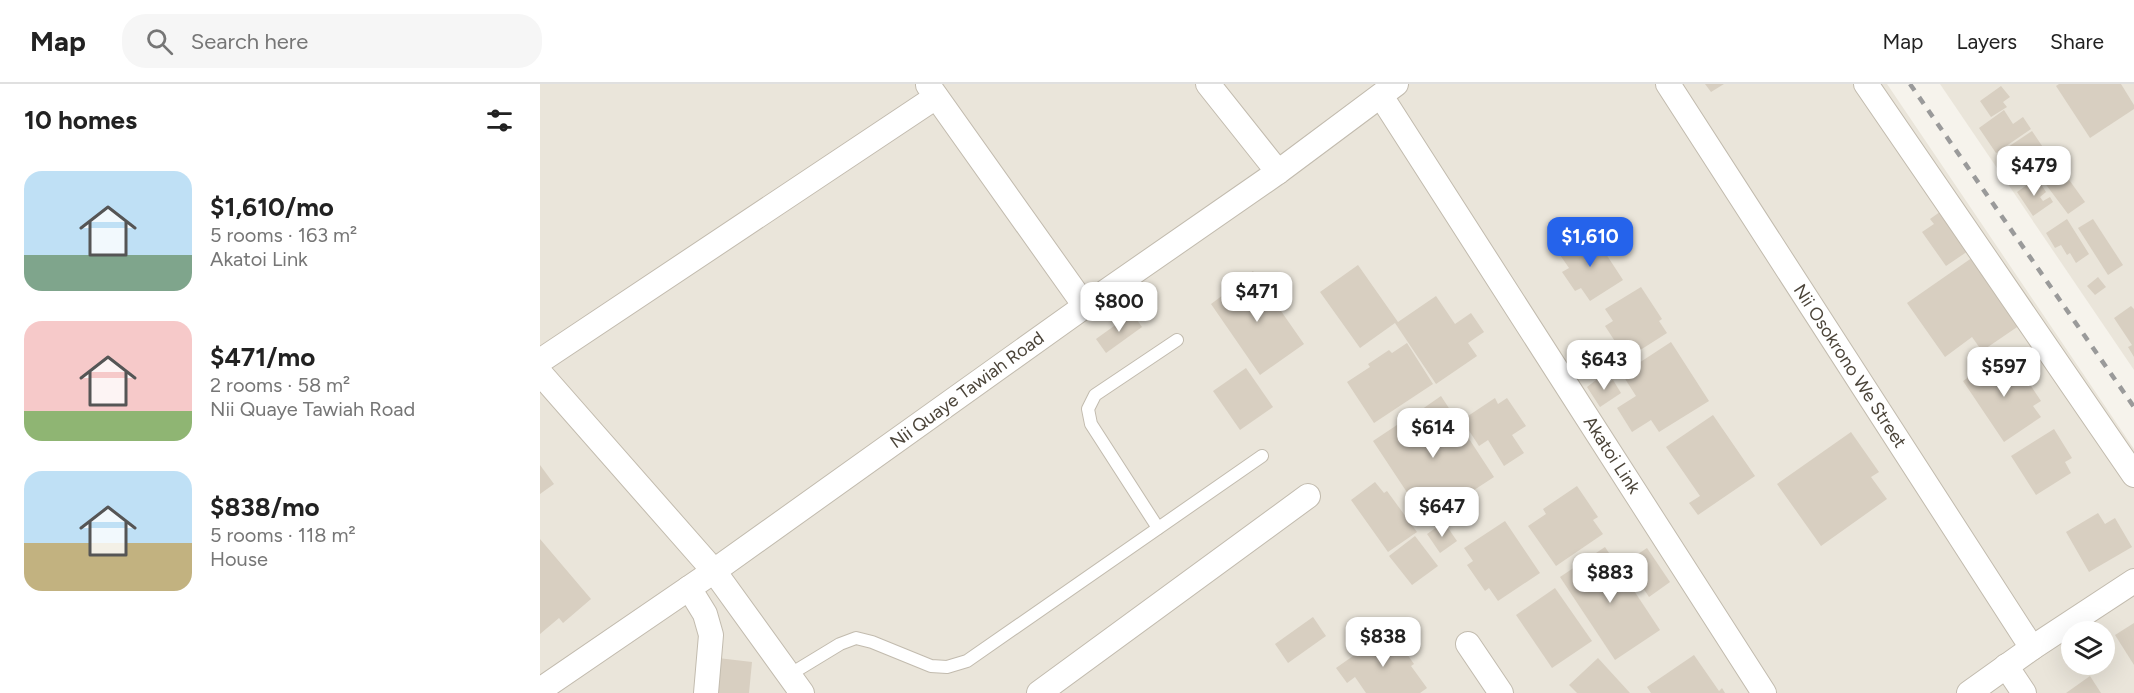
<!DOCTYPE html>
<meta charset="utf-8">
<style>
:root{--surface:#fff;--page:#f6f6f6;--text:#222;--muted:#767676;--line:#e0e0e0;--accent:#2563eb}
body{margin:0;font-family:Figtree,sans-serif;background:var(--page);color:var(--text);height:100vh;display:flex;flex-direction:column;font-size:22px;white-space:nowrap}
*{box-sizing:border-box;margin:0}
p{font-size:20px;color:var(--muted)}
.icon{flex:none;width:33px;height:33px;fill:none;stroke:currentColor;stroke-width:2;stroke-linecap:round;stroke-linejoin:round}
.map{position:relative;flex:1;overflow:hidden}
.panel{display:flex;flex-direction:column;background:var(--surface);width:540px}
.panel>*{flex:none}
.controls{position:absolute;left:1521px;top:537px;display:grid;gap:12px}
.controls a{display:grid;place-items:center;width:54px;height:54px;border-radius:50%;background:var(--surface);box-shadow:0 6px 24px #0002;font-size:30px}
.price{position:absolute;translate:-50% -51px;padding:0 14px;border-radius:12px;background:#fff;color:#222;font-size:20px;line-height:39px;filter:drop-shadow(0 2px 3px #0008)}
.price::after{content:'';position:absolute;left:50%;top:36px;width:18px;height:14px;margin-left:-9px;background:inherit;clip-path:polygon(0 0,100% 0,50% 100%)}
.price.on{background:var(--accent);color:#fff}
ul{padding:0;list-style:none}
li{display:flex;align-items:center;gap:18px;height:150px;padding:0 24px}
li span{display:grid;place-items:center;flex:none;width:168px;height:120px;border-radius:18px;color:#555}
li>.icon{margin-inline-start:auto}
span .icon{width:72px;height:72px;fill:#fffc;stroke-width:1}
li b{font-size:26px}
h2{display:flex;justify-content:space-between;align-items:center;height:72px;padding:0 24px;font-size:26px}
header{display:flex;align-items:center;gap:36px;box-sizing:border-box;height:84px;padding:0 30px;background:var(--surface);border-bottom:2px solid var(--line)}
header strong{font-size:28px}
nav{display:flex;gap:33px;margin-inline-start:auto;font-size:21px}
.search{width:420px;height:54px;background:var(--page);display:flex;align-items:center;gap:15px;box-sizing:border-box;padding:0 21px;border-radius:24px;color:var(--muted);font-size:22px}
main{display:flex;flex:1;min-height:0}
.map>svg:first-child{display:block}
.residential{fill:#eae5da;fill-rule:evenodd}
.building{fill:#d8cfc1}
.lines{fill:none;stroke-linecap:round;stroke-linejoin:round}
.service-casing{stroke:#c2bbae;stroke-width:14}
.minor-casing{stroke:#c2bbae;stroke-width:26}
.service{stroke:#fff;stroke-width:12}
.minor{stroke:#fff;stroke-width:24}
.rail{stroke:#9a9a9a;stroke-width:4.5;stroke-dasharray:8 8;stroke-linecap:butt}
.labels{text-anchor:middle;dominant-baseline:central;stroke-width:4.5;stroke-linejoin:round;paint-order:stroke}
.street-label{font-size:18px;fill:#4b4439;stroke:#fff}
</style>
<header>
<strong>Map</strong>
<div class="search"><svg class="icon" aria-label="search" viewBox="0 0 24 24"><circle cx="10" cy="10" r="6"/><path d="M15 15l6 6"/></svg>Search here</div>
<nav><a>Map</a><a>Layers</a><a>Share</a></nav>
</header>
<main>
<section class="panel">
<h2>10 homes<svg class="icon" aria-label="filters" viewBox="0 0 24 24"><path d="M4 7h16M4 17h16"/><circle cx="9" cy="7" r="2"/><circle cx="15" cy="17" r="2"/></svg></h2>
<ul>
<li><span style="background:linear-gradient(#bfe0f5 70%,#7fa58c 0)"><svg class="icon" aria-label="home" viewBox="0 0 24 24"><path d="M3 11l9-7 9 7M6 9v11h12V9"/></svg></span><div><b>$1,610/mo</b><p>5 rooms · 163 m²</p><p>Akatoi Link</p></div></li>
<li><span style="background:linear-gradient(#f6c9c9 75%,#8fb573 0)"><svg class="icon" aria-label="home" viewBox="0 0 24 24"><path d="M3 11l9-7 9 7M6 9v11h12V9"/></svg></span><div><b>$471/mo</b><p>2 rooms · 58 m²</p><p>Nii Quaye Tawiah Road</p></div></li>
<li><span style="background:linear-gradient(#bfe0f5 60%,#c2b280 0)"><svg class="icon" aria-label="home" viewBox="0 0 24 24"><path d="M3 11l9-7 9 7M6 9v11h12V9"/></svg></span><div><b>$838/mo</b><p>5 rooms · 118 m²</p><p>House</p></div></li>
</ul>
</section>
<div class="map">
<svg width="1594" height="609" viewBox="0 0 1594 609">
<rect width="100%" height="100%" fill="#f6f3ec"/>
<g class="residential">
<path d="M0 0H1347L1594 365V609H0ZM1532 548H1564V580H1532Z"/>
<polygon points="1400,0 1594,0 1594,286"/>
</g>
<g class="building">
<polygon points="1165,0 1184,0 1171,8"/>
<polygon points="1519,0 1581,0 1594,21 1594,25 1550,54 1516,2"/>
<polygon points="1461,2 1470,13 1463,18 1467,23 1451,33 1440,17"/>
<polygon points="1464,26 1473,40 1483,33 1491,45 1456,69 1439,44"/>
<polygon points="1492,47 1515,81 1497,93 1490,82 1475,93 1459,69"/>
<polygon points="1522,86 1545,118 1528,130 1504,98"/>
<polygon points="1497,94 1506,108 1500,113 1503,117 1510,113 1513,118 1493,132 1477,108"/>
<polygon points="1404,125 1431,165 1406,182 1382,148 1394,140 1390,135"/>
<polygon points="1527,135 1549,170 1536,179 1530,169 1527,171 1521,161 1515,164 1506,149"/>
<polygon points="1553,135 1583,181 1568,191 1538,144"/>
<polygon points="1053,150 1083,196 1050,217 1041,204 1035,207 1022,188 1029,184 1020,171"/>
<polygon points="1436,171 1483,239 1442,267 1432,253 1405,273 1367,219"/>
<polygon points="818,181 858,238 896,212 915,240 931,229 944,248 928,259 937,272 896,300 855,239 820,264 780,208"/>
<polygon points="713,187 764,260 720,291 671,220 683,211 682,208"/>
<polygon points="1558,193 1566,203 1555,211 1547,202"/>
<polygon points="1101,203 1122,235 1119,237 1127,249 1094,270 1088,260 1080,265 1065,242 1073,237 1065,225"/>
<polygon points="1591,222 1594,225 1594,273 1588,263 1592,261 1574,234"/>
<polygon points="592,229 602,243 566,269 556,255"/>
<polygon points="1131,258 1169,317 1119,348 1111,336 1092,348 1077,324 1096,312 1082,290"/>
<polygon points="867,259 893,300 834,339 807,298 830,283 828,280 849,266 852,269"/>
<polygon points="1461,271 1479,297 1485,293 1501,317 1493,322 1501,333 1464,358 1423,297"/>
<polygon points="706,284 733,323 700,346 673,307"/>
<polygon points="1060,293 1065,301 1073,296 1081,309 1060,323 1047,303"/>
<polygon points="901,312 954,393 931,408 928,403 910,415 913,420 886,437 833,357 860,339 863,344 880,332 878,328"/>
<polygon points="955,314 958,320 967,314 986,342 972,351 984,369 964,382 948,356 939,362 922,336"/>
<polygon points="1173,331 1215,392 1158,431 1149,419 1160,412 1126,363"/>
<polygon points="1514,345 1532,374 1525,378 1531,389 1496,411 1471,372"/>
<polygon points="1311,348 1339,388 1331,393 1347,415 1281,462 1237,400"/>
<polygon points="0,381 14,400 0,410"/>
<polygon points="835,398 844,409 847,407 877,448 848,468 811,416"/>
<polygon points="1037,402 1058,433 1053,436 1063,450 1016,482 988,442 1006,430 1003,425"/>
<polygon points="1558,429 1565,440 1575,434 1592,463 1549,488 1526,448"/>
<polygon points="965,437 1000,489 958,517 949,504 945,507 927,481 933,477 924,464"/>
<polygon points="904,438 917,457 900,469 887,450"/>
<polygon points="875,452 898,482 872,501 849,472"/>
<polygon points="0,455 51,515 23,539 19,534 0,550"/>
<polygon points="1065,463 1120,546 1075,576 1020,493"/>
<polygon points="1107,464 1130,498 1109,513 1086,478"/>
<polygon points="1015,504 1052,557 1012,584 976,531"/>
<polygon points="773,533 786,552 748,579 735,560"/>
<polygon points="1594,539 1594,581 1575,551"/>
<polygon points="850,546 874,580 871,582 887,604 880,609 826,609 815,593 807,599 796,584"/>
<polygon points="1154,571 1179,607 1182,604 1185,609 1111,609 1107,603"/>
<polygon points="178,574 212,578 209,609 174,609"/>
<polygon points="1058,574 1090,609 1037,609 1029,601"/>
<polygon points="1550,592 1561,609 1526,609"/>
</g>
<g class="lines">
<defs>
<g id="service">
<polyline points="618,444 551,340 548,325 555,311 637,256"/>
<polyline points="249,591 300,560 316,554 332,558 391,582 407,583 427,577 722,372"/>
</g>
<g id="minor">
<polyline points="668,0 738,88"/>
<polyline points="1128,0 1492,564"/>
<polyline points="1326,0 1594,391"/>
<polyline points="388,1 545,222"/>
<polyline points="841,12 1224,609"/>
<polyline points="0,277 396,13"/>
<polyline points="0,289 174,487 262,609"/>
<polyline points="149,504 165,530 171,551 166,609"/>
<polyline points="928,560 961,609"/>
<polyline points="1466,582 1484,609"/>
<polyline points="0,606 174,487 545,222 738,88 856,0"/>
<polyline points="499,609 768,412"/>
<polyline points="1429,609 1492,564 1594,497"/>
</g>
</defs>
<use href="#service" class="service-casing"/>
<use href="#minor" class="minor-casing"/>
<use href="#service" class="service"/>
<use href="#minor" class="minor"/>
<polyline class="rail" points="1370,0 1594,323"/>
</g>
<g class="labels">
<g class="street-label">
<text transform="translate(1310 282) rotate(57)">Nii Osokrono We Street</text>
<text transform="translate(427 306) rotate(-36)">Nii Quaye Tawiah Road</text>
<text transform="translate(1072 371) rotate(57)">Akatoi Link</text>
</g>
</g>
</svg>
<div class="controls">
<a><svg class="icon" aria-label="layers" viewBox="0 0 24 24"><path d="M12 4l9 5-9 5-9-5zM3 14l9 5 9-5"/></svg></a>
</div>
<b class="price" style="left:1494px;top:113px">$479</b>
<b class="price on" style="left:1050px;top:184px">$1,610</b>
<b class="price" style="left:717px;top:239px">$471</b>
<b class="price" style="left:579px;top:249px">$800</b>
<b class="price" style="left:1064px;top:307px">$643</b>
<b class="price" style="left:1464px;top:314px">$597</b>
<b class="price" style="left:893px;top:375px">$614</b>
<b class="price" style="left:902px;top:454px">$647</b>
<b class="price" style="left:1070px;top:520px">$883</b>
<b class="price" style="left:843px;top:584px">$838</b>
</div>
</main>
